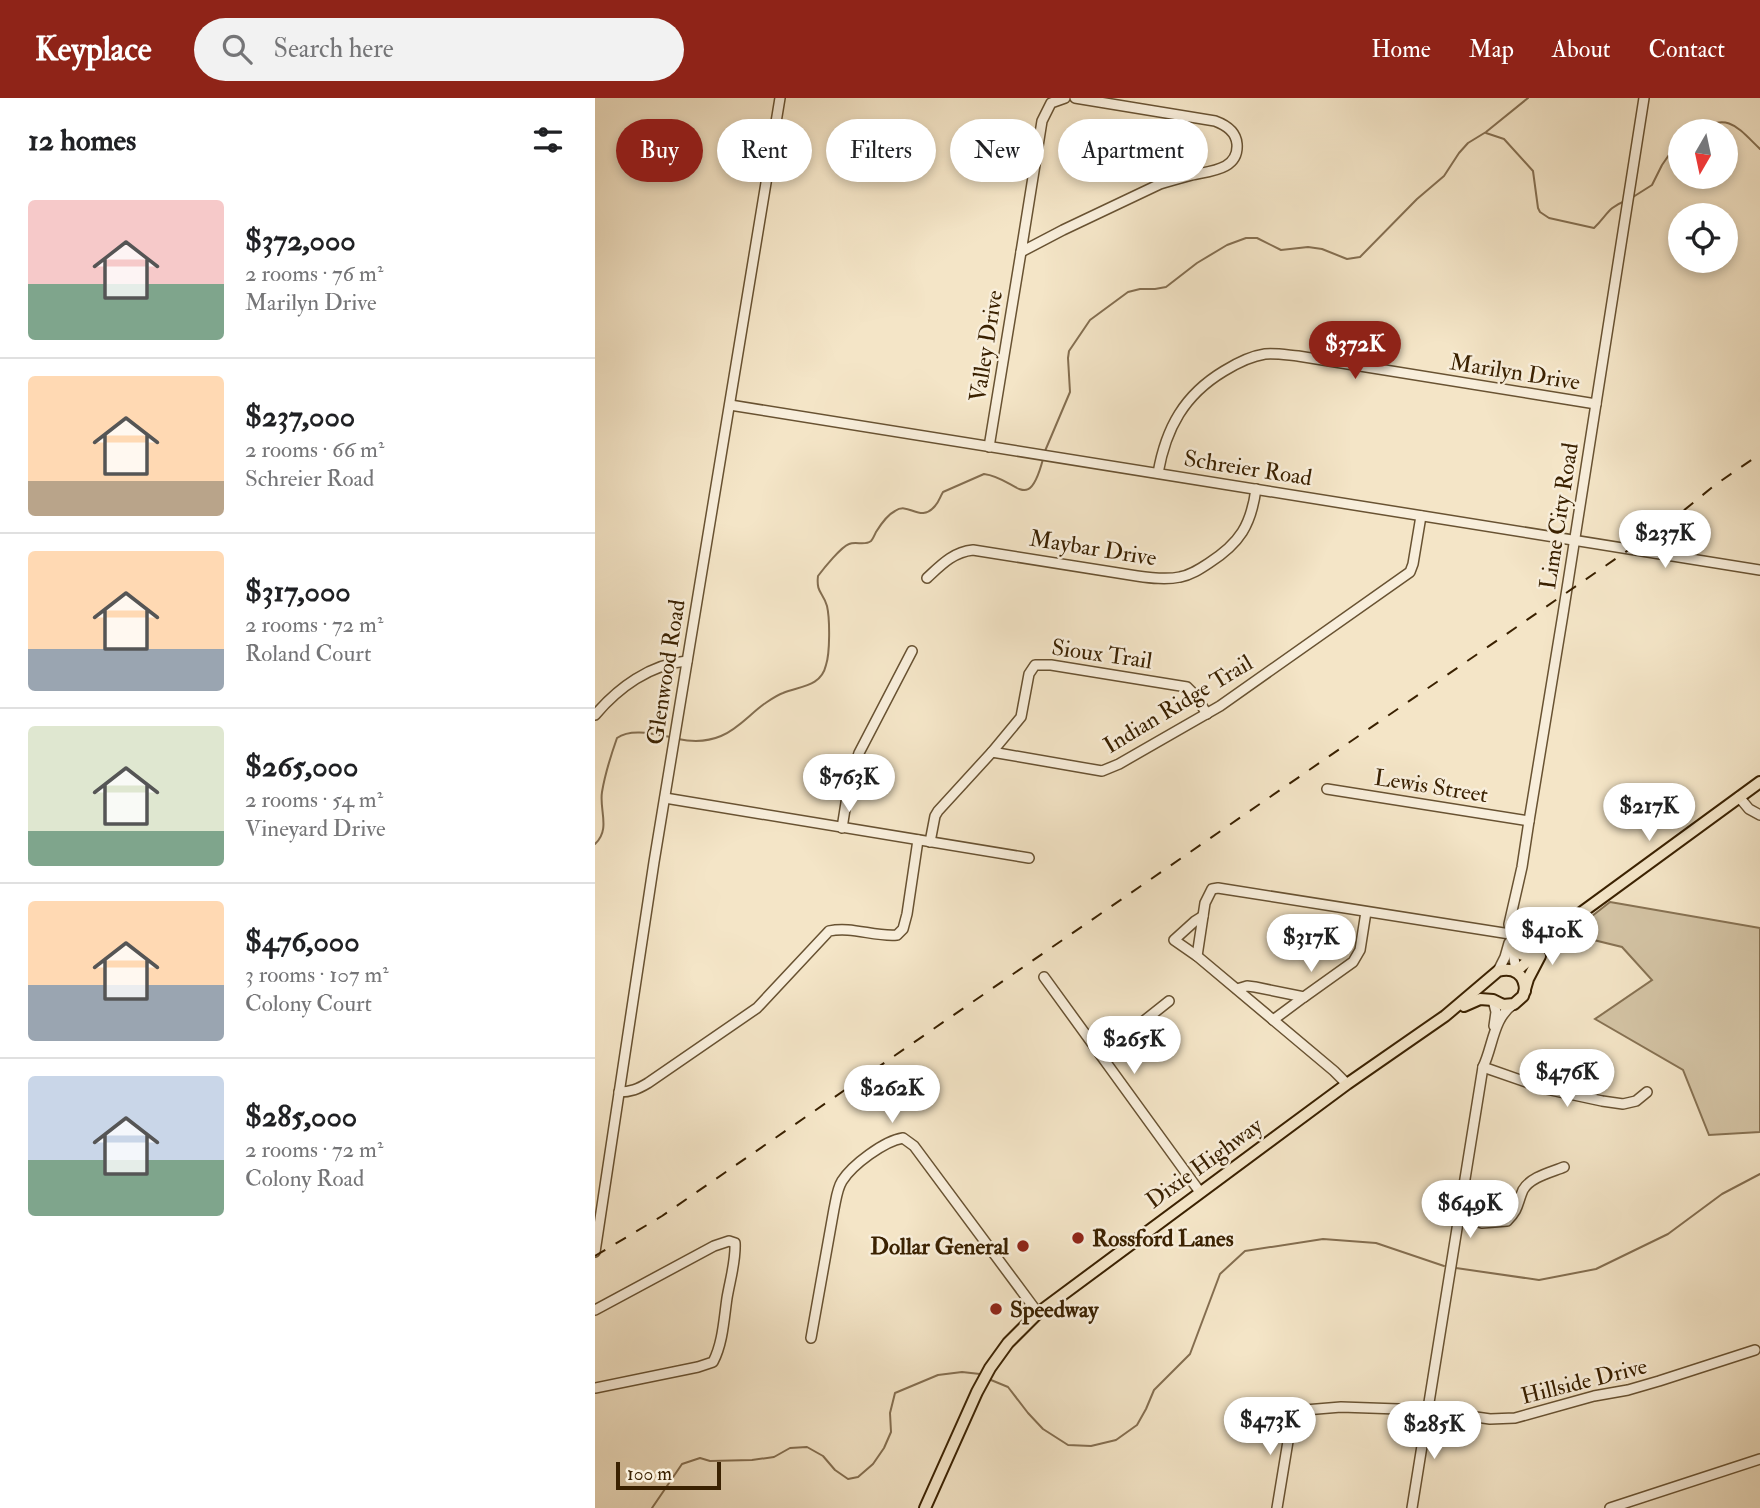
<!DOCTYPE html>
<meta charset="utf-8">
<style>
:root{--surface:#fff;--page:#f2f2f2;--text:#202124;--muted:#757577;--line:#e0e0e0;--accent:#8f2418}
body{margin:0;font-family:"IM FELL Double Pica",serif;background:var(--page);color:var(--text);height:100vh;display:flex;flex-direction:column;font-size:26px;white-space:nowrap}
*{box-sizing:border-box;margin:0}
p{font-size:23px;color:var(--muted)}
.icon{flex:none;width:38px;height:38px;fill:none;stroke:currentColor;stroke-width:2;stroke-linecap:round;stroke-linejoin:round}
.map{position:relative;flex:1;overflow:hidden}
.details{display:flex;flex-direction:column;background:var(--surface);width:595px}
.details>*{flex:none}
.banner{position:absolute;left:21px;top:21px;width:665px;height:63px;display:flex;gap:14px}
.needle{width:46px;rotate:189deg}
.fabs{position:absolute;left:1073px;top:21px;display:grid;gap:14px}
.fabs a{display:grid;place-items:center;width:70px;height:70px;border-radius:50%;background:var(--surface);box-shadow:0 4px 10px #0003;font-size:35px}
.scale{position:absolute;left:21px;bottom:18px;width:105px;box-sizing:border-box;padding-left:7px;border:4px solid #3a2101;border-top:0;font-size:19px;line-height:24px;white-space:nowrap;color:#3a2101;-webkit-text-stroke:5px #f8eedb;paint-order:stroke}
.price{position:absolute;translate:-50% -60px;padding:0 16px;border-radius:24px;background:#fff;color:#222;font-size:23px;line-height:46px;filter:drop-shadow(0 2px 4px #0008)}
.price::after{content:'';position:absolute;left:50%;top:42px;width:21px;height:16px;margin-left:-10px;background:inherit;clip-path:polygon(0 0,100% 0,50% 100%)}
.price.active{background:var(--accent);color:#fff}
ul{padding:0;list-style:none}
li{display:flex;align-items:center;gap:21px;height:175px;padding:0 28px}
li+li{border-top:2px solid var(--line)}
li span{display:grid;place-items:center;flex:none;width:196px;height:140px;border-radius:7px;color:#555}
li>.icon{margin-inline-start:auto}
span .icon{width:84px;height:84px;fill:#fffc;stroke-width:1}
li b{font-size:30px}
h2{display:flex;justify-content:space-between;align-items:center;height:84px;padding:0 28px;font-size:30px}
.chip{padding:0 24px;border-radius:32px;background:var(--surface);box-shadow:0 4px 10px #0003;font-size:24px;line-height:63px}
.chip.active{background:var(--accent);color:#fff}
header{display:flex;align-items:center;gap:42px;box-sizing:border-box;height:98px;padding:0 35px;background:var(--accent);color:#fff}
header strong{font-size:33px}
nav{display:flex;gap:38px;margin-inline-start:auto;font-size:24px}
.search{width:490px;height:63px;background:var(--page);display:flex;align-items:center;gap:18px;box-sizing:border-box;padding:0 24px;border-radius:38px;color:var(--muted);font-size:26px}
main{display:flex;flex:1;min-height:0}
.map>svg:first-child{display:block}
.green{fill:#d4c4a5;stroke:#877253;stroke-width:2}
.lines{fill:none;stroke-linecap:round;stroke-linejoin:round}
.stream{stroke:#846e50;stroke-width:2}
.minor-casing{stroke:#685232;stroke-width:12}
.major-casing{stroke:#3a2101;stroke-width:14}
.minor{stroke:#f8eedb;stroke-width:9}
.major{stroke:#f4e5c7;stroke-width:10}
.rail{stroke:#3a2101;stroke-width:2;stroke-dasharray:12 12;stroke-linecap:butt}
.poi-dot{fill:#8f2418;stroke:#f8eedb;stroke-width:2.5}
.labels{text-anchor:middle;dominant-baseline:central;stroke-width:5;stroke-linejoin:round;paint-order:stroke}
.street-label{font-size:23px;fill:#3a2101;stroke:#f8eedb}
.poi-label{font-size:23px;font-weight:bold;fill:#3a2101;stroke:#f8eedb;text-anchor:start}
</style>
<header>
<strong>Keyplace</strong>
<div class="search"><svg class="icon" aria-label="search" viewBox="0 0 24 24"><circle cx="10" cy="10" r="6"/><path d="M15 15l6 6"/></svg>Search here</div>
<nav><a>Home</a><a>Map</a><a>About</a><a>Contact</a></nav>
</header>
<main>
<section class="details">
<h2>12 homes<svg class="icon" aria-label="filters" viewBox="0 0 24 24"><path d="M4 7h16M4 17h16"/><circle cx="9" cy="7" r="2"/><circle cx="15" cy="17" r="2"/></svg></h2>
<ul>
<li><span style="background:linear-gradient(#f6c9c9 60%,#7fa58c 0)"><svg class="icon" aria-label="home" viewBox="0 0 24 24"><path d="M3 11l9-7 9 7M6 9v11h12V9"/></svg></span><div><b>$372,000</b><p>2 rooms · 76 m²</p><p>Marilyn Drive</p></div></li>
<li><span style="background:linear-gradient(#ffd9b3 75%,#b9a48a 0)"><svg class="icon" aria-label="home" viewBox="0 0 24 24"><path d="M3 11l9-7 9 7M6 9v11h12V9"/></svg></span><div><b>$237,000</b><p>2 rooms · 66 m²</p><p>Schreier Road</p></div></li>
<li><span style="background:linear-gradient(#ffd9b3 70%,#9aa5b1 0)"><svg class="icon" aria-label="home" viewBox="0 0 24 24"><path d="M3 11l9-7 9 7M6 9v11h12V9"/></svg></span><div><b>$317,000</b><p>2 rooms · 72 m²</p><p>Roland Court</p></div></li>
<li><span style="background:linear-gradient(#dfe7d0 75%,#7fa58c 0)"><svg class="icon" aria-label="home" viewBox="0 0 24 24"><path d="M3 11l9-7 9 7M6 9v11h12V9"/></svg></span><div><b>$265,000</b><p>2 rooms · 54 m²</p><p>Vineyard Drive</p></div></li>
<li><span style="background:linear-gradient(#ffd9b3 60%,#9aa5b1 0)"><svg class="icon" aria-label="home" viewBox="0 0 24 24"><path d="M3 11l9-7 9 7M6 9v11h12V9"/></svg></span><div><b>$476,000</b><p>3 rooms · 107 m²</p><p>Colony Court</p></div></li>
<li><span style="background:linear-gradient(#c9d6e8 60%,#7fa58c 0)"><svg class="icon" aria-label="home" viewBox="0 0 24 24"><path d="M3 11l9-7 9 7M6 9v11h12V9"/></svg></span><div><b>$285,000</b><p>2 rooms · 72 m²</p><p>Colony Road</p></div></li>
</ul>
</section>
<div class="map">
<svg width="1165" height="1410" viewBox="0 0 1165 1410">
<rect width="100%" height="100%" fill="#f4e5c7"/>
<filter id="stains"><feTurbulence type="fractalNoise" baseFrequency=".00286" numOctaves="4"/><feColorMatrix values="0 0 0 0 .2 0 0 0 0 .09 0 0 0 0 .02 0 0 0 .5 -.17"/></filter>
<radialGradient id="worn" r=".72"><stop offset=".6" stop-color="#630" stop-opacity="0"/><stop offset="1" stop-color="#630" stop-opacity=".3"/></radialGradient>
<polygon class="green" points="1015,804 1165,830 1165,1034 1114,1037 1088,972 1000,921 1057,882 1027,849 974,836"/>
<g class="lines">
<g class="stream">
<path d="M1104 33C1133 13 1144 31 1165 51"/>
<path d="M891 35 909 41 938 73 943 110 945 114 954 120 999 130C1012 118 1012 110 1030 103"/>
<polyline points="1038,99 1057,87 1067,67 1076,54 1085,46"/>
<polyline points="450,353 475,294 473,260 474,253 495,222 533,194 545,191 560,191 571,189 602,165 632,147 651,140 662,140 686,152 713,149 727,151 752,161 765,159 822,101 849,78 864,55 873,45 891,34 933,0"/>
<path d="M83 641C98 644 112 644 126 638 143 631 155 616 169 606 175 602 182 597 188 595 205 588 226 589 231 567 235 555 235 521 232 508 228 494 221 495 223 478 229 470 246 449 254 446 261 443 270 448 276 443 278 441 280 436 281 434 286 426 292 417 300 413 314 403 325 426 340 408 344 404 345 399 348 394L389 376C422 380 433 418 448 361"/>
<path d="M0 746C16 731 4 712 7 694 10 676 16 657 22 640 36 630 59 636 75 639"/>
<polyline points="861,1170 944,1182 1001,1171 1073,1136 1127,1096 1165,1076"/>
<polyline points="396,1282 413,1289 433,1315 448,1331 473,1347 496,1348 521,1342 542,1327 551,1311 559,1292 595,1256 625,1176 650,1153 728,1141 781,1145 849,1168"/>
<polyline points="57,1410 87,1366 105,1360 115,1363 157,1362 179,1359 195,1350 212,1349 228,1358 240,1372 253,1381 263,1379 278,1366 289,1350 296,1334 295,1315 300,1295 343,1277 367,1274 385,1276"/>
</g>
<defs>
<g id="minor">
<path d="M470 0 456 5 447 23 426 154 468 132 565 86C575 83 586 80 597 77 615 73 644 72 642 46 641 33 631 27 620 23L480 0"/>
<polyline points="135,307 1165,472"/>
<polyline points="394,349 426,154"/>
<path d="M563 375C571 330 589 297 629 273 642 265 656 258 670 256 681 255 692 257 703 258L1001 306"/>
<path d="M332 480C346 467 358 454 378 452L542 478C556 480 571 482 585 479 596 477 605 471 614 465 645 445 656 427 661 391"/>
<path d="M0 617C23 590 55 566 92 563"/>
<polyline points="397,654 426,619 434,576 440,567 456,567 592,589 600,597 612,616"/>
<polyline points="732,691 934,723"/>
<polyline points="1144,699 1154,711 1165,717"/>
<polyline points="70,700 434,760"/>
<polyline points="247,730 254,686 264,655 317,553"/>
<polyline points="335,744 340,718 343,713 397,654 507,673 524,666 625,608 815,474 818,466 826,418"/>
<polyline points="608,818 600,823 579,842 602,858 739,973 752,986"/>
<polyline points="602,858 610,805 617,791 623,790 915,836"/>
<polyline points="903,873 910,859 914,845"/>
<polyline points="921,873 914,826 927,769 934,723 968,516 1049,0"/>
<polyline points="449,879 605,1094"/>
<polyline points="642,891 652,888 660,889 709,899 758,864 765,852 771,814"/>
<polyline points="898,902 901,914 899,928"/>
<polyline points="678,922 709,899"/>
<polyline points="506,957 574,903"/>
<polyline points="888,969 951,991 1007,1003 1028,1006 1041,1003 1052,994"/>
<path d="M24 994C36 994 43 991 53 985L162 910 234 833C257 828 279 839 302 837L308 831 312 816 323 742"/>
<path d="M864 1118 887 1125 912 1123C924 1111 922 1106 928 1092 935 1079 957 1074 969 1069"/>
<polyline points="0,1154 59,764 185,0"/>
<path d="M0 1212 119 1148 134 1143 140 1145C141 1163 135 1182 132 1200 129 1220 128 1245 118 1264L103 1269 0 1290"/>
<path d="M216 1240 239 1111C241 1102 242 1091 247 1083 257 1067 289 1043 308 1040L319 1048 443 1215"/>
<polyline points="656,1321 698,1313 746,1309 832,1312 895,1321 920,1320 999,1298 1033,1292 1064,1283 1160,1252"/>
<polyline points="682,1410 698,1313"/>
<path d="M817 1410 888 969C898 949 898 919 919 906"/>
<polyline points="1015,1410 1165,1361"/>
</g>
<g id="major">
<path d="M917 849C924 858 930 859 941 855"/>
<polyline points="921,873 933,863 950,844 979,820 1165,684"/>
<polyline points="869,908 885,901 898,902 908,907 919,906 928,898 933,881 945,858"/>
<path d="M330 1410 382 1294 395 1270 413 1245 443 1215 752 986 850 918 903 873C919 869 930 876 930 893"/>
</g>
</defs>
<use href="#minor" class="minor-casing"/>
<use href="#major" class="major-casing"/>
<use href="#minor" class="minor"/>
<use href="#major" class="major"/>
<polyline class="rail" points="0,1158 67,1118 1045,444 1077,422 1120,387 1165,356"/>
</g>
<g class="poi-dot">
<circle cx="483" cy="1140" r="7"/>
<circle cx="428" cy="1148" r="7"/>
<circle cx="401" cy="1211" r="7"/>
</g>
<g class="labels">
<g class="street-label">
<text transform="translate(391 248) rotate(-81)">Valley Drive</text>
<text transform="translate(920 274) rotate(9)">Marilyn Drive</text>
<text transform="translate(653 370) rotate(9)">Schreier Road</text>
<text transform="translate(964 418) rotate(-81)">Lime City Road</text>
<text transform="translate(498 450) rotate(9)">Maybar Drive</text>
<text transform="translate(507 556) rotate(8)">Sioux Trail</text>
<text transform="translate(71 574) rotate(-81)">Glenwood Road</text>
<text transform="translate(583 606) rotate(-31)">Indian Ridge Trail</text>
<text transform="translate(836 688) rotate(9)">Lewis Street</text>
<text transform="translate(609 1065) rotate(-36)">Dixie Highway</text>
<text transform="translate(989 1283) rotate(-14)">Hillside Drive</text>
</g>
<g class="poi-label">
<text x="497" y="1140">Rossford Lanes</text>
<text x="414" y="1148" text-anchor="end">Dollar General</text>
<text x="415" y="1211">Speedway</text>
</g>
</g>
<rect width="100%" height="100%" filter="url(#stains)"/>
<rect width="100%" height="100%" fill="url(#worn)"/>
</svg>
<div class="fabs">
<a><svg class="needle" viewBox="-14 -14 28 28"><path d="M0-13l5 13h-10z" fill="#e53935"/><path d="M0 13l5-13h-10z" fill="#757577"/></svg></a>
<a><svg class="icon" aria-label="locate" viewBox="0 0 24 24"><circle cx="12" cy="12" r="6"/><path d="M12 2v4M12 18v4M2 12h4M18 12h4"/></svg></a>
</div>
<div class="scale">100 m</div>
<b class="price active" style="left:760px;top:283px">$372K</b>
<b class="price" style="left:1070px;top:472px">$237K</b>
<b class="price" style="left:254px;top:716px">$763K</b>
<b class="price" style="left:1054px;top:745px">$217K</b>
<b class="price" style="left:957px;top:869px">$410K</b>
<b class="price" style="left:716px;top:876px">$317K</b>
<b class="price" style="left:539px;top:978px">$265K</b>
<b class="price" style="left:972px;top:1011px">$476K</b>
<b class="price" style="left:297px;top:1027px">$262K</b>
<b class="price" style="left:875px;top:1142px">$649K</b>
<b class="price" style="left:675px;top:1359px">$473K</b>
<b class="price" style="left:839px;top:1363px">$285K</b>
<div class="banner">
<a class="chip active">Buy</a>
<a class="chip">Rent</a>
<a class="chip">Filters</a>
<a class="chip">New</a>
<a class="chip">Apartment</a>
</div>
</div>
</main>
